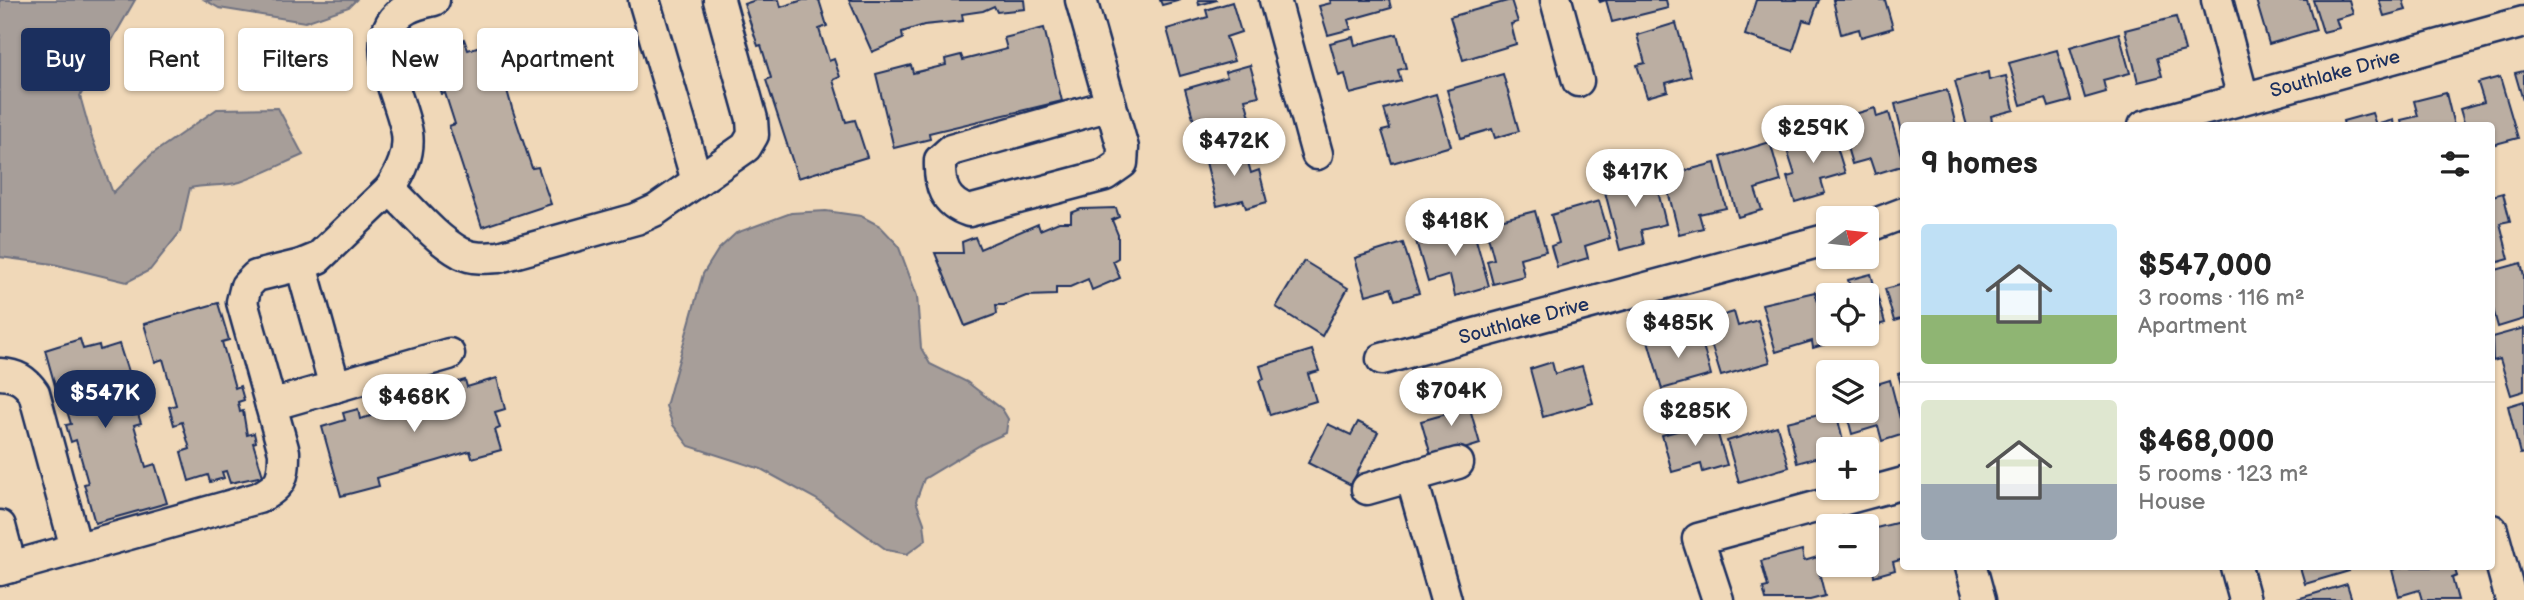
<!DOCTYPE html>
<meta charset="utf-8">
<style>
:root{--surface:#fff;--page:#f2f2f2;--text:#222;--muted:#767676;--line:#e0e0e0;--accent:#1b2f5e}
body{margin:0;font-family:"Balsamiq Sans",sans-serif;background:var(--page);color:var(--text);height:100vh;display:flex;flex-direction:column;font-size:26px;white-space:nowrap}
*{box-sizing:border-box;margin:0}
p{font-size:23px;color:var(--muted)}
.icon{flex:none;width:38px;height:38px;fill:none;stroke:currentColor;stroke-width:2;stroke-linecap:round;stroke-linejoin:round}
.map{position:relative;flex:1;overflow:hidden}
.sheet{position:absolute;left:1900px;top:122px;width:595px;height:448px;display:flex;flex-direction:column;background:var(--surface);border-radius:7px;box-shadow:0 2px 5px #0004}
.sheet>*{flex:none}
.banner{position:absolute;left:21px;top:28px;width:665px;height:63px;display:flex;gap:14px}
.needle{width:46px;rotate:75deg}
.fabs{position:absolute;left:1816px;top:206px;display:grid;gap:14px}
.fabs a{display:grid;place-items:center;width:63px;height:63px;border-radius:7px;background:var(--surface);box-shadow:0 2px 5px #0004;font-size:35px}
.price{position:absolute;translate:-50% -60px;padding:0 16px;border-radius:24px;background:#fff;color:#222;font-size:23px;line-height:46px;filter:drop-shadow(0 2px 4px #0008)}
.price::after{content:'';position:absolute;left:50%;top:42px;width:21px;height:16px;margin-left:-10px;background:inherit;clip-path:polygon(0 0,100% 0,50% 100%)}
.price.selected{background:var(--accent);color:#fff}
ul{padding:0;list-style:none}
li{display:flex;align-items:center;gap:21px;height:175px;padding:0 21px}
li+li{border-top:2px solid var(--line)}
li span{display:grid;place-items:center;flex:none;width:196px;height:140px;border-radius:7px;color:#555}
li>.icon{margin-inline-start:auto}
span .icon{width:84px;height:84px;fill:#fffc;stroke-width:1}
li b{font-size:30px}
h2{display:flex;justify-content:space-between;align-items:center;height:84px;padding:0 21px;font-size:30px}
.pill{padding:0 24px;border-radius:7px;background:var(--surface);box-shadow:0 2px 5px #0004;font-size:24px;line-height:63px}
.pill.selected{background:var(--accent);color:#fff}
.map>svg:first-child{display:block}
.water{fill:#a79e99;stroke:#6f7281;stroke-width:2}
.building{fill:#bbaea2;stroke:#1b2f5e;stroke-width:2}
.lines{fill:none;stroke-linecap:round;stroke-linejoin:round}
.minor-casing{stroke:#1b2f5e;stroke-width:35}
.minor{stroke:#f0d8b8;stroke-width:30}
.labels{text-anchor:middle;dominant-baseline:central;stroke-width:5;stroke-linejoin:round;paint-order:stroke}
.street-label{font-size:19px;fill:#1b2f5e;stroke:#f0d8b8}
</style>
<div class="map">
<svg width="2524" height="600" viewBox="0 0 2524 600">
<rect width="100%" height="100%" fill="#f0d8b8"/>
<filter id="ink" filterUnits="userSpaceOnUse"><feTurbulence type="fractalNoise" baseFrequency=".0143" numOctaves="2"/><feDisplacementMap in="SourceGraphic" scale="14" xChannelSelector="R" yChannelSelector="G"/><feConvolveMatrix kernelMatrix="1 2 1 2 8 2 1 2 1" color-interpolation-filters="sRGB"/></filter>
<g filter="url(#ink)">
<g class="water">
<path d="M0 0H135L80 96 91 135 113 193 152 154 217 109 278 108 303 155C282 164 261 175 240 182 222 187 206 184 190 188L180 232 150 270 127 282 53 264 0 257Z"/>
<polygon points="205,0 356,0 349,7 305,22 219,8"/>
<polygon points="826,211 861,216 880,226 898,245 917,296 921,348 930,364 967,382 1002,409 1008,419 1006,433 982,444 924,479 916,501 924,523 926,540 907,554 887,550 816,499 761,469 689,446 673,425 666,406 703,274 718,250 736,233 791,213"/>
</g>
<g class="building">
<polygon points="756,0 779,0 781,7 803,0 819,0 827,26 819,29 829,61 834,59 840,77 833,80 846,122 855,120 867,157 798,178 766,80 771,78 761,45 758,46 744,4"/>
<polygon points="849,0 1024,0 1025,9 997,12 994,6 983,11 962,14 963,21 924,25 902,32 903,39 872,52"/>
<polygon points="1160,0 1181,0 1162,5"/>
<polygon points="1198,0 1217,0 1199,5"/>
<polygon points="1330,0 1389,0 1391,8 1348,20 1351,29 1328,35 1319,6 1331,3"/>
<polygon points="1511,0 1518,22 1511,24 1516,44 1463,60 1450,17"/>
<polygon points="1599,0 1666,0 1668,8 1612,22 1606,0 1600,2"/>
<polygon points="1756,0 1819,0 1811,22 1803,20 1793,51 1745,35"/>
<polygon points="1833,0 1885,0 1893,28 1861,37 1859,29 1841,34"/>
<polygon points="2256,0 2307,0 2316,30 2269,44"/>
<polygon points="2313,0 2349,0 2353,14 2336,19 2339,28 2323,32"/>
<polygon points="2379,0 2403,0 2406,10 2384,16"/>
<polygon points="1232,2 1241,32 1226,37 1234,61 1180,76 1167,29 1208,17 1206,10"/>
<polygon points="2176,17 2185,51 2157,58 2162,76 2138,82 2125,30"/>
<polygon points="1676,23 1691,76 1666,83 1668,91 1647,97 1637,65 1645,63 1637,35"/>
<polygon points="1044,28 1062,101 929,133 930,139 894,148 876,74 911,65 913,73 946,65 945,59 961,55 963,60 1007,49 1004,38"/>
<polygon points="2119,33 2130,73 2103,80 2106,92 2085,98 2070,47"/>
<polygon points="1397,34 1406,68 1398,70 1401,81 1350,94 1345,74 1339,76 1330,43 1353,37 1355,45"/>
<polygon points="464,39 468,50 483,45 485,50 502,44 511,73 503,76 512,108 532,168 538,167 551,204 482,227 449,126 455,124 445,93 442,94 428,51"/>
<polygon points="2057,50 2071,101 2049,107 2046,98 2021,105 2009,63"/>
<polygon points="1250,65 1259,96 1245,99 1252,124 1199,139 1185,89 1227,77 1225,72"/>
<polygon points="2524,71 2524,104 2515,73"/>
<polygon points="1988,72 1989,80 2006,76 2014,110 1991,116 1993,126 1967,126 1955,81"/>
<polygon points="1503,74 1519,131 1495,138 1492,129 1461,138 1447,90"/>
<polygon points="2500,77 2518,138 2492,145 2492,126 2465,126 2460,109 2484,102 2478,83"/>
<polygon points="1947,90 1956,126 1904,126 1904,140 1895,104"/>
<polygon points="2446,93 2454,126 2402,126 2401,120 2418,116 2414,101"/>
<polygon points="1436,94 1451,146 1392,163 1382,131 1390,129 1384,109"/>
<polygon points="1875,108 1877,117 1889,113 1904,165 1875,174 1870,159 1852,164 1841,127 1851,124 1848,116"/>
<polygon points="2372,113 2376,125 2393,120 2394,126 2344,126 2343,121"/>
<polygon points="1810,132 1812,140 1833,134 1845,173 1821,180 1825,193 1795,202 1787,177 1795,175 1786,147 1798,144 1795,136"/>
<polygon points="1770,142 1781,181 1755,189 1762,210 1738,217 1721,157"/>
<polygon points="1243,144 1251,173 1259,170 1267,202 1246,208 1243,200 1217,206 1204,154"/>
<polygon points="1715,163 1726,208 1699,214 1703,228 1679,234 1664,176"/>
<polygon points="1653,171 1666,224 1641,230 1644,244 1620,250 1605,192 1626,187 1623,179"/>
<polygon points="2503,193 2510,221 2500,223 2509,259 2492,264 2492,196"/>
<polygon points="1599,201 1610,238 1585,246 1588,258 1557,267 1551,246 1559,243 1551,215"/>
<polygon points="1116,208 1119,217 1112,220 1118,235 1118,258 1113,261 1120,278 1092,290 1088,279 1070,287 1056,287 1056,295 1026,296 1004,305 996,305 997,314 965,326 935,253 963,253 962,242 975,237 980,249 1038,224 1040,230 1059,222 1071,222 1071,213 1081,209"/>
<polygon points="1535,211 1546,251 1520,258 1524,276 1493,284 1487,261 1494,259 1486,229 1497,226 1496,221"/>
<polygon points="1470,218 1489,286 1455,296 1450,275 1428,282 1416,241 1455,230 1453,222"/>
<polygon points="1403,243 1419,293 1395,300 1391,288 1366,295 1355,258"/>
<polygon points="1304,261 1348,288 1322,336 1276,307"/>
<polygon points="2521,263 2524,276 2524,319 2498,327 2492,305 2492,271"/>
<polygon points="1871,274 1885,323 1867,328 1867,296 1833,296 1851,291 1848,280"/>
<polygon points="1904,284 1904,318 1894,321 1885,289"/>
<polygon points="1815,292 1830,343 1813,348 1812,341 1776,352 1762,304"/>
<polygon points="218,303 229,340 222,342 235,388 240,386 244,400 238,402 240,412 243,411 247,435 254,433 256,442 253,443 263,476 230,483 226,471 222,472 224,478 210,482 208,475 189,481 181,452 190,449 182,422 174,425 169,407 176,405 163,359 155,362 144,324"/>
<polygon points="1734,312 1738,326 1758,320 1770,362 1721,376 1704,321"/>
<polygon points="2524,328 2524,391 2511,395 2500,359 2493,361 2492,337"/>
<polygon points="1671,329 1676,346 1701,338 1711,375 1662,389 1647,337"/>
<polygon points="80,339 83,349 99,345 100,350 119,344 128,372 120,375 129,407 135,405 141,423 134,425 146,467 155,464 167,503 95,523 84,484 88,483 76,440 71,442 66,425 71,424 61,391 57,393 45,350"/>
<polygon points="1312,350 1319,371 1308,374 1316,401 1270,415 1259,381 1264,379 1260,366"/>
<polygon points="1552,362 1555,374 1582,366 1593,403 1543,417 1530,369"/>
<polygon points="1904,372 1904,394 1898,374"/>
<polygon points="497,378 505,409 495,412 500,428 495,430 501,450 472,458 470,451 437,461 377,478 379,486 341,496 322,427 345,420 343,413 358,409 360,419 385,412 384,406 418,396 420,400 453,391 451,384 465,380 467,387"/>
<polygon points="1890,380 1904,434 1882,441 1878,426 1852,434 1846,411 1867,411 1867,387"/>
<polygon points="1465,391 1480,444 1432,459 1421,421 1446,414 1441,398"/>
<polygon points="2524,401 2524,453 2520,454 2508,406"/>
<polygon points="1831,411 1836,411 1845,450 1829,450 1829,457 1822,458 1822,456 1797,463 1787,422"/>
<polygon points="1714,421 1727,465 1703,472 1701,464 1672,472 1662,435"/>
<polygon points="1358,422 1378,432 1351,485 1308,463 1328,424 1351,435"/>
<polygon points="1777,426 1789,467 1739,482 1727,441"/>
<polygon points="1904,521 1904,559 1893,562 1895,570 1874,576 1873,567 1857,571 1855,565 1867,565 1867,542 1875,540 1872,529"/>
<polygon points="1802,550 1804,561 1821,556 1824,566 1833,565 1834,568 1819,572 1825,596 1810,600 1766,600 1763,588 1768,587 1761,561"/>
<polygon points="2300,567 2348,567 2349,571 2305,584"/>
<polygon points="2403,567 2454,567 2457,576 2452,578 2458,600 2422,600 2419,590 2399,596 2392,570"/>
<polygon points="2347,584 2352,600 2297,600 2297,599"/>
</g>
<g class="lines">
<defs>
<g id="minor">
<polyline points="644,0 697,181"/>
<path d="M1081 0 1123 148 1122 163 1105 175 969 211C944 203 939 185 940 160L951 150 1111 105"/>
<polyline points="1275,0 1317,154"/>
<polyline points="1556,0 1578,81"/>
<polyline points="2217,0 2243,98"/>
<path id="s1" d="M2144 126 2524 22"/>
<path d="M390 189C401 172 410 154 407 133 401 95 361 34 408 8 416 4 426 2 434 0"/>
<polyline points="1867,227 1904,213"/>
<polyline points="301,265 335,387"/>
<path id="s2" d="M1382 359 1829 239"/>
<path d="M0 374C17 375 25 380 34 393L76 548"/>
<polyline points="271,405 449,354"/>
<polyline points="1411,476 1446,600"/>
<polyline points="1367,489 1458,463"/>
<polyline points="0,526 11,567"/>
<polyline points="2492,530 2511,600"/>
<polyline points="1971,567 1980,600"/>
<polyline points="2236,567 2245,600"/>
<path d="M0 570 258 498C282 486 284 478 284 452L242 302 246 286 256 276 301 265 318 258 390 189C412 210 434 238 461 253 473 259 486 258 499 257L636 219 656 210 746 147 753 135 752 119 719 0"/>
<polyline points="1718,600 1698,539 1904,483"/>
</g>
</defs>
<use href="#minor" class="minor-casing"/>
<use href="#minor" class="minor"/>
</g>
</g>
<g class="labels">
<g class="street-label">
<text stroke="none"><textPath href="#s1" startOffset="198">Southlake Drive</textPath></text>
<text stroke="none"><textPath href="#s2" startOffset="147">Southlake Drive</textPath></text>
</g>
</g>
</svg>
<div class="fabs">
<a><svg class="needle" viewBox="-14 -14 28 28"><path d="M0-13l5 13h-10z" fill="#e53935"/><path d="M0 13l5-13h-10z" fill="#767676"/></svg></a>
<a><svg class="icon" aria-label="locate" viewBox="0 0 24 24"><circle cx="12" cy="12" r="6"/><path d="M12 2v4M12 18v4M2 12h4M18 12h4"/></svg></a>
<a><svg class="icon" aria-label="layers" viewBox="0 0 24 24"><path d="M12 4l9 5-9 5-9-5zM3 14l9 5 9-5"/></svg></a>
<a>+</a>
<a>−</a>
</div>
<b class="price" style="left:1813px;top:165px">$259K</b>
<b class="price" style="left:1234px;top:178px">$472K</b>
<b class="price" style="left:1635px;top:209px">$417K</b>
<b class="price" style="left:1455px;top:258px">$418K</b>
<b class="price" style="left:1678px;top:360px">$485K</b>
<b class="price" style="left:1451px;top:428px">$704K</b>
<b class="price selected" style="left:105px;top:430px">$547K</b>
<b class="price" style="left:414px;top:434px">$468K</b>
<b class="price" style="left:1695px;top:448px">$285K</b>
<div class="banner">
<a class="pill selected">Buy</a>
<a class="pill">Rent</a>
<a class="pill">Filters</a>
<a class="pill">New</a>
<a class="pill">Apartment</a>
</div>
<section class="sheet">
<h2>9 homes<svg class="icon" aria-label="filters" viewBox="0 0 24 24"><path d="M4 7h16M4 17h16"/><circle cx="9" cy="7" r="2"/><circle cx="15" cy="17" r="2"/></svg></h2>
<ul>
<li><span style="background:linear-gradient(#bfe0f5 65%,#8fb573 0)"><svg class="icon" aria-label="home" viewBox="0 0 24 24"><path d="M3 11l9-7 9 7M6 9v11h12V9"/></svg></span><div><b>$547,000</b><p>3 rooms · 116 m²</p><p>Apartment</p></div></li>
<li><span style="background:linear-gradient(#dfe7d0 60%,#9aa5b1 0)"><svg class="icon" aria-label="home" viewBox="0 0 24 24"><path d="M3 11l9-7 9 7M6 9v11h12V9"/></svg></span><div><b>$468,000</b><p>5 rooms · 123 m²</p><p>House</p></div></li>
</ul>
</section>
</div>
